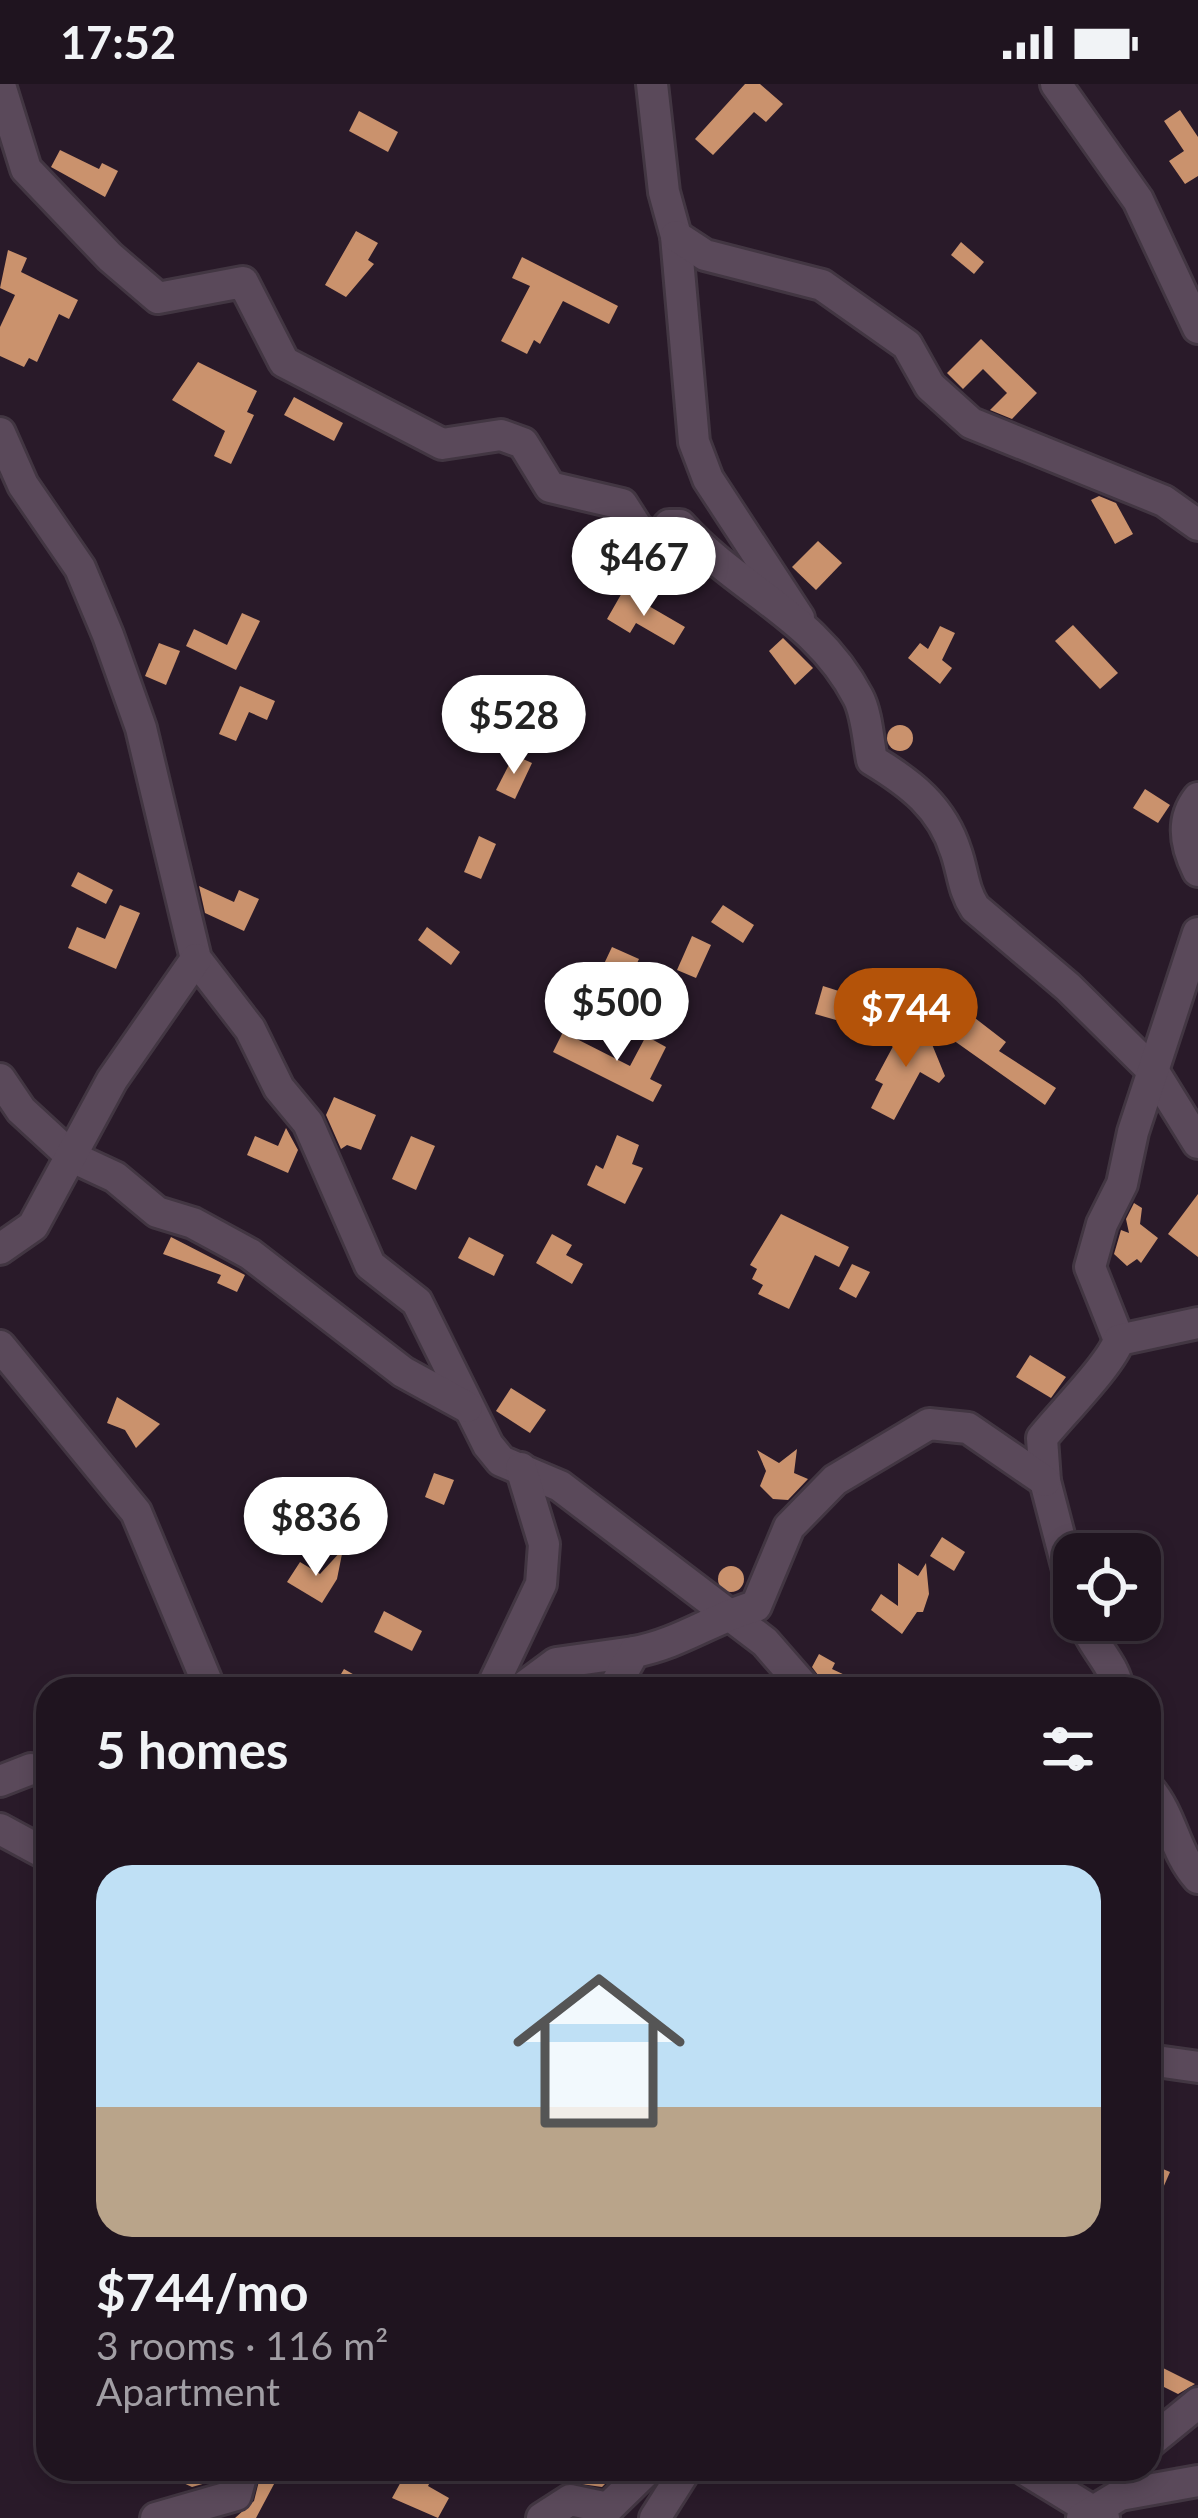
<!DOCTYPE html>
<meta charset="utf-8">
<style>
:root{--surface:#1f141f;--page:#271d28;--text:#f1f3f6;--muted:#a19ea4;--line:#3c333d;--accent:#b45309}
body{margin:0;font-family:Lato,sans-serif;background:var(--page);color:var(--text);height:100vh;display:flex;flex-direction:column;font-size:45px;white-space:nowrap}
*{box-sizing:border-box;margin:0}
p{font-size:39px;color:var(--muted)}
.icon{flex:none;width:66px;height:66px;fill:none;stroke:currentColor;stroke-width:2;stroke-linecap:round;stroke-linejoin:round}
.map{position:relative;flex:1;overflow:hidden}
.panel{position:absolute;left:36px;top:1593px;width:1125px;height:804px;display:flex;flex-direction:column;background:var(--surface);border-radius:36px;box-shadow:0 6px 18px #0003,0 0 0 3px var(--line)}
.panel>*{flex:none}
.buttons{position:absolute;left:1053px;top:1449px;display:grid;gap:24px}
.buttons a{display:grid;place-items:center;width:108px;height:108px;border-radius:24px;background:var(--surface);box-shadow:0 6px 18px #0003,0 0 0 3px var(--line);font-size:60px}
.price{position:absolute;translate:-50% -102px;padding:0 27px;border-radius:42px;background:#fff;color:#222;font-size:39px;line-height:78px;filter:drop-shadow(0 3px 6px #0008)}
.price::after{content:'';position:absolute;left:50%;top:72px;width:36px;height:27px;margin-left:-18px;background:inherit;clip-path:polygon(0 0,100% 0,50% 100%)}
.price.active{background:var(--accent);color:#fff}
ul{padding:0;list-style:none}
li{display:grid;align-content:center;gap:24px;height:636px;padding:0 60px}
li span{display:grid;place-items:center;height:372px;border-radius:36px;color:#555}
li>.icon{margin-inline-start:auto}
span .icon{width:216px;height:216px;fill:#fffc;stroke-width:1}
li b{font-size:51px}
h2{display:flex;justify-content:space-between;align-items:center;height:144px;padding:0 60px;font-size:51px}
.status{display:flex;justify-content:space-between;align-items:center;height:84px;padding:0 60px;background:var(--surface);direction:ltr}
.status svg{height:33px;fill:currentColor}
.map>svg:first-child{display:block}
.building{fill:#ca926d}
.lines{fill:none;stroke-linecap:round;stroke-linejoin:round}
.minor-casing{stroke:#423642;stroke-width:36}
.minor{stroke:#5a495a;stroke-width:30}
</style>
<div class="status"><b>17:52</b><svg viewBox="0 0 49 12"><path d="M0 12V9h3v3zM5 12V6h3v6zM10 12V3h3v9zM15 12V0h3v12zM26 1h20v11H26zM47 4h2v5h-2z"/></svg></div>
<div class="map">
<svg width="1198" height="2434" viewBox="0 0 1198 2434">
<rect width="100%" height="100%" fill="#291a29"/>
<g class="building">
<polygon points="745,0 760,0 783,20 766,38 754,28 713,71 695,55"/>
<polygon points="1180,26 1198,53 1198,92 1185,100 1169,77 1184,67 1164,37"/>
<polygon points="359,27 398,48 388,68 349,47"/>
<polygon points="60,66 99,85 102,79 118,87 105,113 51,83"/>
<polygon points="356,147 378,159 368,176 374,180 346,213 325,201"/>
<polygon points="961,158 984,178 974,190 951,171"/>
<polygon points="8,166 27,174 21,188 78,216 69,235 59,230 37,278 29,274 24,283 0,272 0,243 15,211 0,204"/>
<polygon points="522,173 618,222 609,240 563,217 540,260 534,256 527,270 501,257 530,202 512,194"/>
<polygon points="981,255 1037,309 1012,335 990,326 1007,309 983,285 963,305 947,289"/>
<polygon points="198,278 257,307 247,328 254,331 231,380 214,372 225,347 172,316"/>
<polygon points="294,313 343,339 334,357 284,331"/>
<polygon points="1099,412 1116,419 1133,450 1115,460 1091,416"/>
<polygon points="818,457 842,479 816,506 792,483"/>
<polygon points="623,507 685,543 674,561 636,539 630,549 607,535"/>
<polygon points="242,529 260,537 236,586 186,562 194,545 227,561"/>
<polygon points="1073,541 1118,589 1100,605 1055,557"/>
<polygon points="940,542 955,549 942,576 952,584 940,600 908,574 920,559 928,565"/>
<polygon points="783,554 813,584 795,601 769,567"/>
<polygon points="159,559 180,567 166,601 145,592"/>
<polygon points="240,602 275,617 267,636 249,628 236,657 219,650"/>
<circle cx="900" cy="654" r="13"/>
<polygon points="514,671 532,679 515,715 496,706"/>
<polygon points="1145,705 1170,721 1158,739 1133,724"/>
<polygon points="479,752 496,760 481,795 464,788"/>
<polygon points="78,788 113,806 106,820 71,802"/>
<polygon points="199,802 234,818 239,806 259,815 244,847 205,829"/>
<polygon points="120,821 140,829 116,885 68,864 77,843 105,855"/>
<polygon points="723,821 754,841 743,859 711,838"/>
<polygon points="427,843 460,868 451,881 418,856"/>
<polygon points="692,852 711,861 696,894 677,886"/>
<polygon points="612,863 639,875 630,894 603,882"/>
<polygon points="823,902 845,909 836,936 815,930"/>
<polygon points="971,931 1006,958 999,967 1056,1004 1045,1021 953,956"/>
<polygon points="905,940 929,953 945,992 939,999 920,988 894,1036 871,1024 883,1000 875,996"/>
<polygon points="563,948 630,982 646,952 666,963 650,995 662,1001 653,1018 553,968"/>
<polygon points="334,1013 376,1031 361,1066 347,1061 341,1065 326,1031"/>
<polygon points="286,1044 298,1066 288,1089 247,1071 255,1052 278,1062"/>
<polygon points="617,1051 639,1061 632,1080 643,1084 625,1120 587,1101 596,1081 603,1085"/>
<polygon points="411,1052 435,1062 416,1106 392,1095"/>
<polygon points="1198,1110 1198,1173 1168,1150"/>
<polygon points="1134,1119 1142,1124 1140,1140 1158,1154 1141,1179 1137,1175 1127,1182 1114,1170 1121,1146 1129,1149 1126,1135"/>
<polygon points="781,1130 849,1163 839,1183 815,1171 789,1225 758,1210 763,1201 752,1195 757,1185 750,1181"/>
<polygon points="552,1150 572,1161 566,1171 583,1180 572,1200 536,1179"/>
<polygon points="171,1153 245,1191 237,1208 217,1199 221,1191 163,1170"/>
<polygon points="469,1153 504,1171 494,1192 458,1174"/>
<polygon points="852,1180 870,1188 856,1214 839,1205"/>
<polygon points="1030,1271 1066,1293 1051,1314 1016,1293"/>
<polygon points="511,1304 546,1326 530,1349 496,1327"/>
<polygon points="117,1313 160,1340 136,1364 125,1346 107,1339"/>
<polygon points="797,1365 794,1389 808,1395 788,1416 773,1415 760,1402 766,1387 757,1366 779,1379"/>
<polygon points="434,1389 454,1396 444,1421 425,1413"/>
<polygon points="942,1453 965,1468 954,1487 930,1472"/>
<polygon points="343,1465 337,1495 322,1519 287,1498 300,1478 320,1490"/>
<polygon points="898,1479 918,1492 926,1479 929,1510 923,1528 917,1528 902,1550 871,1526 881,1510 898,1522"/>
<circle cx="731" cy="1495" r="13"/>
<polygon points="384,1527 422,1547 412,1567 374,1548"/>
<polygon points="819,1570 835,1579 832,1585 875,1605 837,1605 824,1599 812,1583"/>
<polygon points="344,1585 379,1605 332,1605"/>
<polygon points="1149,2079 1170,2088 1149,2136"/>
<polygon points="1157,2281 1195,2300 1178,2310 1150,2296"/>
<polygon points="153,2385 198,2385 220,2395 192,2403"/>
<polygon points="262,2385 282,2385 256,2434 235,2434 254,2417"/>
<polygon points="408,2385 437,2385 428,2402 449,2414 438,2434 392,2414"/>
<polygon points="573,2385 620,2385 602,2403 567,2398"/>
</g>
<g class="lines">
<defs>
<g id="minor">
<polyline points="652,0 664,108 676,152 694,358 708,395 799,534"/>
<polyline points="1056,0 1138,116 1198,244"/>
<path d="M0 1 26 85 110 173 158 214 243 198 284 278 442 360 501 351 523 359 550 403 622 420 638 445 657 456 669 441H680C739 507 816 532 858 613 867 630 868 656 872 676 910 699 942 723 956 768 963 788 963 806 975 824L1068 903 1154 988 1198 1059"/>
<polyline points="676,152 705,171 822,201 907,261 930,302 971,339 1164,417 1198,441"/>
<polyline points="0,349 23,401 80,484 108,551 141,644 196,875 250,945 279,1004 308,1039 370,1181 417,1218 488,1361 501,1377 560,1402 765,1558 806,1605"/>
<path d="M1198 714C1180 737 1186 763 1198 787"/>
<polyline points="0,995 21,1026 72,1073 115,1093 157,1128 193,1139 250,1170 403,1288 467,1323"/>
<polyline points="0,1165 33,1142 112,996 196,875"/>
<polyline points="1119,1256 1090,1183 1102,1140 1122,1100 1133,1048 1198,849"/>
<polyline points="0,1262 136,1428 210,1605"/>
<path d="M1074 1509 1045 1397 1042 1354C1062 1329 1111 1280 1119 1256L1198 1239"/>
<path d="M1083 1536C1091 1561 1115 1580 1118 1605"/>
<polyline points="491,1605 541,1500 544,1460 521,1384"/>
<polyline points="521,1605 556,1579 634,1568"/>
<path d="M613 1605 634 1568C679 1560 713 1534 756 1522L789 1443 835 1396 929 1340 968 1344 1045 1397"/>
<polyline points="0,1697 31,1685 48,1688"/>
<path d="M1149 1705C1172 1732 1174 1767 1198 1794"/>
<polyline points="0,1745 48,1771"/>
<polyline points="1149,1976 1198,1983"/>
<polyline points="1149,2359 1198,2319"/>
<polyline points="1024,2385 1104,2434"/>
<polyline points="156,2434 236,2411 243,2385"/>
<polyline points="542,2434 570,2416 608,2424 648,2385"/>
<polyline points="655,2434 686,2385"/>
<polyline points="1082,2434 1120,2411 1198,2397"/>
</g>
</defs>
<use href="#minor" class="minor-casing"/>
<use href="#minor" class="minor"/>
</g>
</svg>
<div class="buttons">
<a><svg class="icon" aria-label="locate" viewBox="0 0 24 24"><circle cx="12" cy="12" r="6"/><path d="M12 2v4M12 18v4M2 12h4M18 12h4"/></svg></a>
</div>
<b class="price" style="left:644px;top:535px">$467</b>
<b class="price" style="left:514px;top:693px">$528</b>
<b class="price" style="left:617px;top:980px">$500</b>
<b class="price active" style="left:906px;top:986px">$744</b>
<b class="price" style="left:316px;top:1495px">$836</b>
<section class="panel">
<h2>5 homes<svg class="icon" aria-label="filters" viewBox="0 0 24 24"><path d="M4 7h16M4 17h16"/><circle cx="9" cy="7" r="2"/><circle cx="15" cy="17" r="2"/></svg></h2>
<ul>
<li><span style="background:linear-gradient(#bfe0f5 65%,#b9a48a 0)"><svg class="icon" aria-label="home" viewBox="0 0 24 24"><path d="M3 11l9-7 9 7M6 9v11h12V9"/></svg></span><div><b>$744/mo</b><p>3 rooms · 116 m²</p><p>Apartment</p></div></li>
</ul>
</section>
</div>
